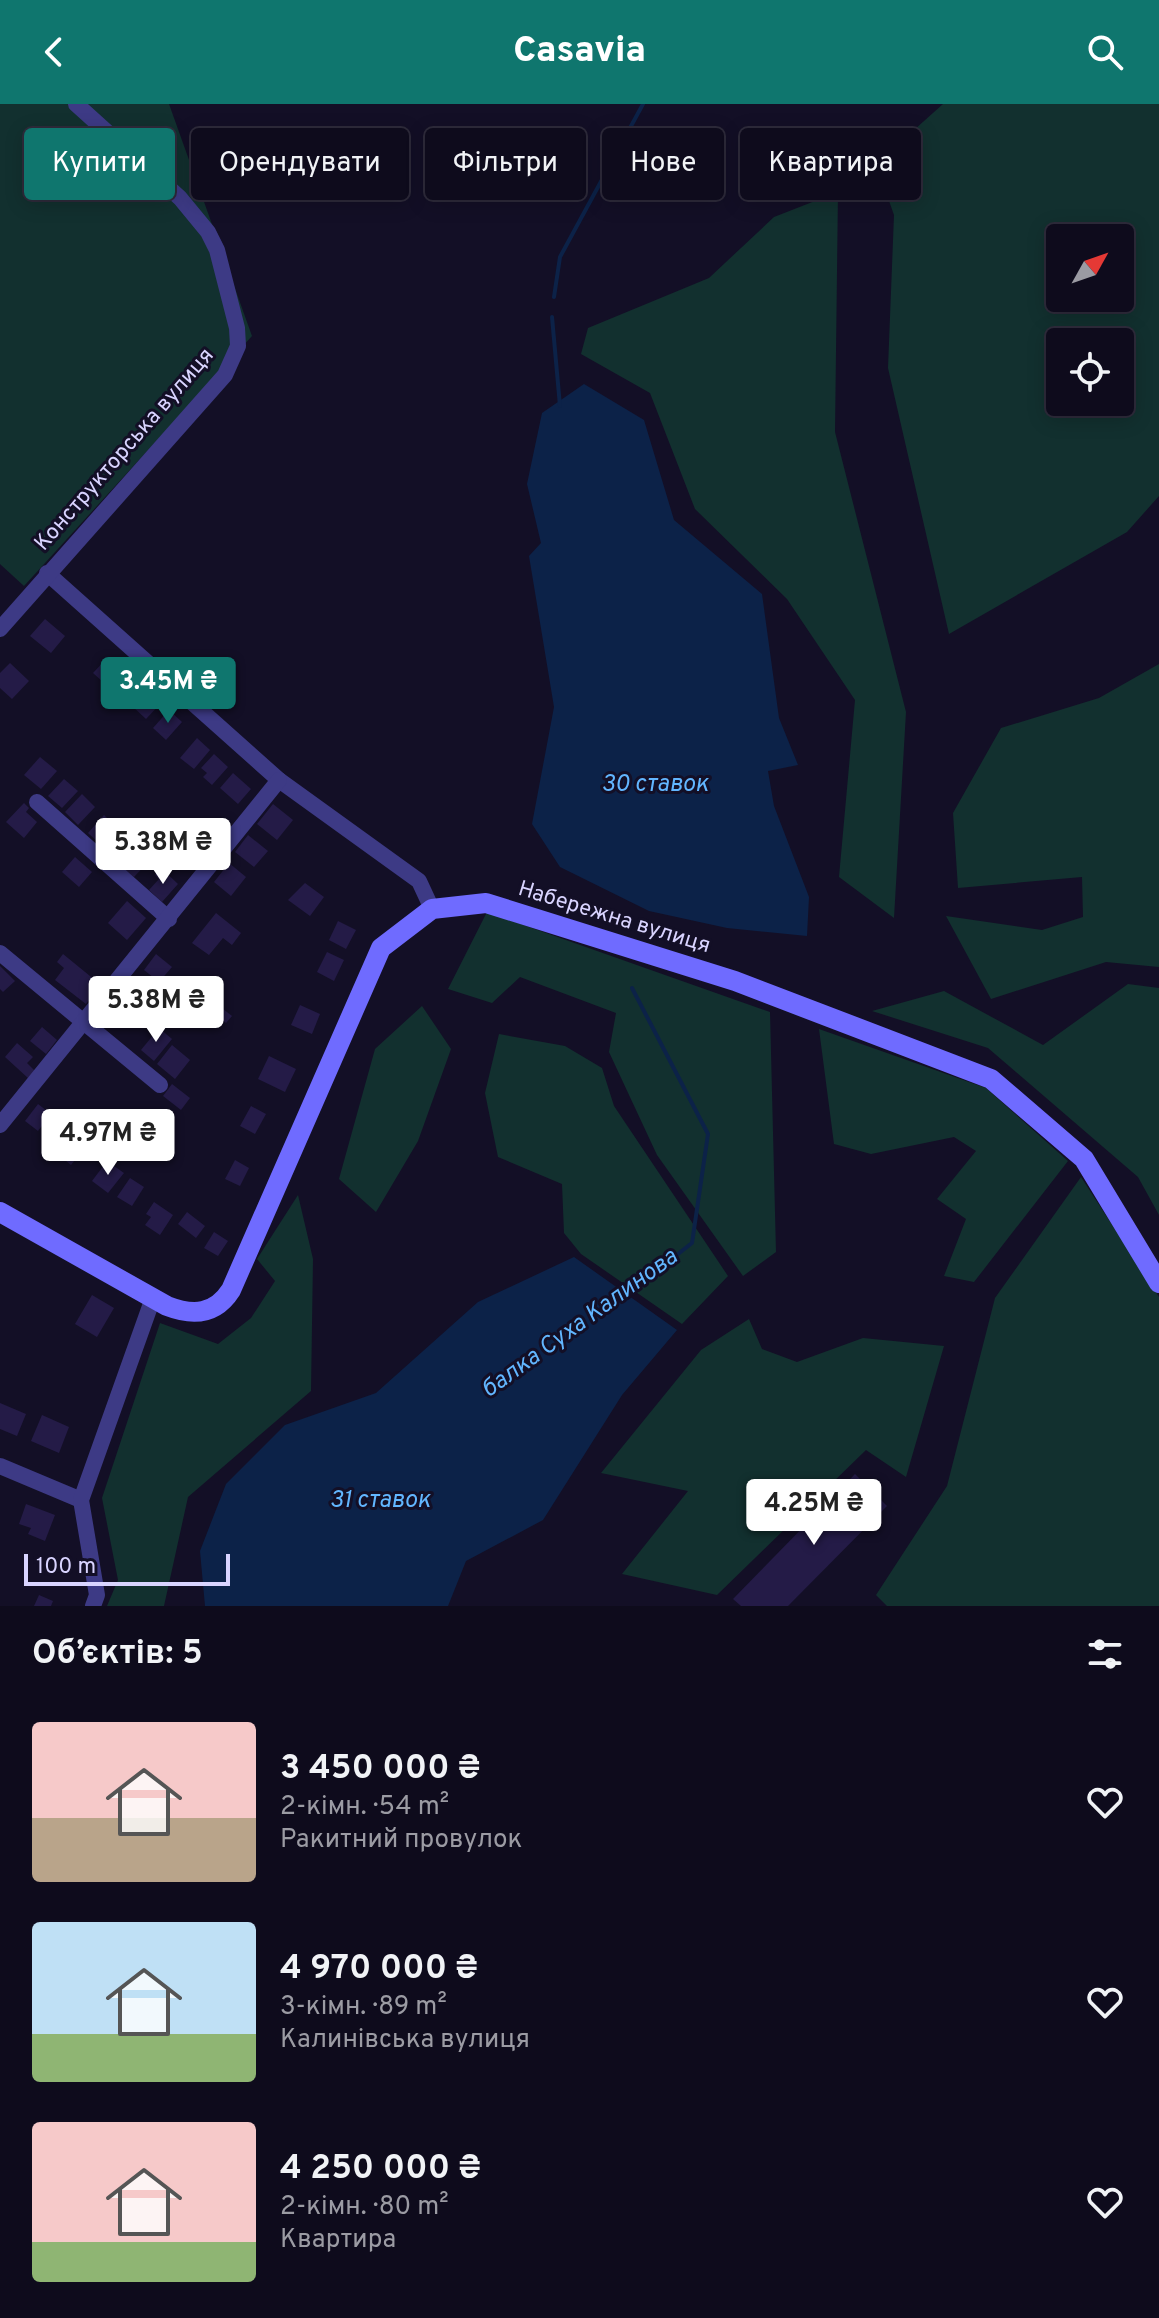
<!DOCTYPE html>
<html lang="uk">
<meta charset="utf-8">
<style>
:root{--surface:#0e0b1c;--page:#1c1929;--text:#f1f3f6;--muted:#9b9ba3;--line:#2e2b3b;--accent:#0f766e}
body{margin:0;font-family:Overpass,sans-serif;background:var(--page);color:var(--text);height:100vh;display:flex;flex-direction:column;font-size:30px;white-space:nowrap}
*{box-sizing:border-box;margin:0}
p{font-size:26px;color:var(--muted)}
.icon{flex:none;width:44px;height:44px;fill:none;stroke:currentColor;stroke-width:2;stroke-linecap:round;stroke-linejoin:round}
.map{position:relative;height:1502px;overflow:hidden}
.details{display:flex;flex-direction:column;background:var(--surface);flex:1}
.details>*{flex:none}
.top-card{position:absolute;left:24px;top:24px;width:1112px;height:72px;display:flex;gap:16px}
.needle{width:52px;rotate:50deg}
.fabs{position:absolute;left:1046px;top:120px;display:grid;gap:16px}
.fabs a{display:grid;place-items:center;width:88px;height:88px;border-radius:8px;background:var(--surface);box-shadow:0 4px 20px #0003,0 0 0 2px var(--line);font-size:40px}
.scale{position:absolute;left:24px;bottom:20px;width:206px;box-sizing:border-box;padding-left:8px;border:4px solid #d9d4ff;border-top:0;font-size:22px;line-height:28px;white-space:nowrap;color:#d9d4ff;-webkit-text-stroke:6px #130f26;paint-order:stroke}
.price{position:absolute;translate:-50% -68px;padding:0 18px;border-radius:8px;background:#fff;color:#222;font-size:26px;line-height:52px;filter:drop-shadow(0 2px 4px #0008)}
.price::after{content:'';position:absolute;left:50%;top:48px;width:24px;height:18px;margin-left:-12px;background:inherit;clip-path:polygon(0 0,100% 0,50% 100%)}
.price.active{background:var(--accent);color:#fff}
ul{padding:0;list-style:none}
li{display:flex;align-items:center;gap:24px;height:200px;padding:0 32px}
li span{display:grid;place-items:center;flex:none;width:224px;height:160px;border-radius:8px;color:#555}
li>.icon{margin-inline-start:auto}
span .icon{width:96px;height:96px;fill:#fffc;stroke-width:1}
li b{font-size:34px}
h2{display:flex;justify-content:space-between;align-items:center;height:96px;padding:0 32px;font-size:34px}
.pill{padding:0 28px;border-radius:8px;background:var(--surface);box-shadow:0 4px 20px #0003,0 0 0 2px var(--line);font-size:28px;line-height:72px}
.pill.active{background:var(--accent);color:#fff}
header{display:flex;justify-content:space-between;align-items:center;height:104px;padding:0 32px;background:var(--accent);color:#fff;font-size:36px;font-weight:800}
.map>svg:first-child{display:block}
.green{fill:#12302f;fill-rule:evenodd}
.water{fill:#0c2248}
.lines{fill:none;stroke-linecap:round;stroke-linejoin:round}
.stream{stroke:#0c2248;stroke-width:4}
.building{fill:#241b47}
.street{stroke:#3d3a85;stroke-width:16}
.secondary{stroke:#6f6bff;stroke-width:20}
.labels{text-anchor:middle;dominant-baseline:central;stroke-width:6;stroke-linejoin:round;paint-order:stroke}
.street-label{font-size:22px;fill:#d9d4ff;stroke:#130f26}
.water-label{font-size:24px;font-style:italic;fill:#62b6ff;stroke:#130f26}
</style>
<header><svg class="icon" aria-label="back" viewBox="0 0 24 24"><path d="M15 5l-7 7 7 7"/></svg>Casavia<svg class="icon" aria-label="search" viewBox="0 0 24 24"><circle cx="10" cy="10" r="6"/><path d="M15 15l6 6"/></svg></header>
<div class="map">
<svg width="1159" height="1502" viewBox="0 0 1159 1502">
<rect width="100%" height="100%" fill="#130f26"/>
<g class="green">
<polygon points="0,0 169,0 252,232 24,482 0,460"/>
<path d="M943 0H1159V392L1127 428 949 530 888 264 894 111 876 60ZM1060 134H1120V194H1060ZM1060 238H1120V298H1060Z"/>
<polygon points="838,88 835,328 906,608 894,814 839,773 855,596 787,495 695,405 650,289 581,250 588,224 709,174 774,113"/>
<polygon points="1159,560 1159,863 1106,858 991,895 946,812 1042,826 1083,813 1082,773 958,784 953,709 1001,624 1099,594"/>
<polygon points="487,808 770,908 776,1148 743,1172 657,1051 609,948 616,909 520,873 492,899 448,885"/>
<polygon points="1128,880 1159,884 1159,1111 1138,1073 988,944 872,907 944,887 1043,941"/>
<polygon points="422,902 451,945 418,1037 376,1108 339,1075 375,945"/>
<polygon points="819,925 986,984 1068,1057 974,1178 944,1172 966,1115 937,1095 976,1047 954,1033 871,1050 834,1040"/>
<polygon points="499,930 565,942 602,964 614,1002 728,1172 682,1220 581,1150 564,1129 562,1080 498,1053 485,989"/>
<polygon points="1081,1073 1159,1193 1159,1502 887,1502 876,1491 947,1382 995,1194"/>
<polygon points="298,1091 313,1155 311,1287 188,1393 164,1502 107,1502 118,1476 102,1394 160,1219 218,1240 251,1214 275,1177 257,1155"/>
<polygon points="749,1215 762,1245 797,1258 863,1234 944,1242 906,1373 866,1346 717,1491 622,1470 688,1387 601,1369 701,1246"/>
</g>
<g class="water">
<polygon points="584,280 644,316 674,416 762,490 779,614 798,661 768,667 774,702 809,793 807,832 727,824 649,807 560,763 532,720 554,603 529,452 541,439 527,380 542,309"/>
<polygon points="574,1153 677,1226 622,1291 543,1416 466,1457 448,1502 205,1502 200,1447 226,1380 285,1321 376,1289 478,1198"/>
</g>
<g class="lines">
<g class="stream">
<polyline points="554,193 560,153 643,0"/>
<polyline points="552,213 560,302"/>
<polyline points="623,1193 692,1139 708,1030 632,884"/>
</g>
</g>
<g class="building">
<polygon points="45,515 65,532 51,549 30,532"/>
<polygon points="108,553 118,562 103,578 93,569"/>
<polygon points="10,559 29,577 12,595 0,584 0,569"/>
<polygon points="123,566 134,576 123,589 112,579"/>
<polygon points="147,586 161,599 146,615 132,602"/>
<polygon points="169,606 182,618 166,636 153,624"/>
<polygon points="197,634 210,646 194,665 180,654"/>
<polygon points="214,650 228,663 212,681 203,673 207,669 201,664"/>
<polygon points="40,653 57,667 41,685 24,671"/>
<polygon points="233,669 251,685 238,700 220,684"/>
<polygon points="64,675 78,687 62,704 48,692"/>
<polygon points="82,690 95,703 78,721 65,708"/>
<polygon points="24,699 29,704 26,708 37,718 24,734 6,718"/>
<polygon points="273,700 293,716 277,736 257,720"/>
<polygon points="104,711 118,725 102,742 88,729"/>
<polygon points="196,724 210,737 200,749 185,736"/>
<polygon points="248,731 268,747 254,763 235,748"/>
<polygon points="136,746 149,757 134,773 121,763"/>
<polygon points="75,753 92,768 79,783 62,768"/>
<polygon points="229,759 246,773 231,792 214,778"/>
<polygon points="161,764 178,780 162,798 149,786 159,775 155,771"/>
<polygon points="305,779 324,793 310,812 288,796"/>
<polygon points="127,797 146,814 127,836 108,819"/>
<polygon points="216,809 241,829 232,841 223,834 209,851 192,839"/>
<polygon points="338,817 356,826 346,845 329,836"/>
<polygon points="327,848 344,856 334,877 317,868"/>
<polygon points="63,850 101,881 86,900 55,876 64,864 57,858"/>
<polygon points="156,850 172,863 159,878 144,866"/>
<polygon points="0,862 15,877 3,888 0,885"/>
<polygon points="208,893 232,912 226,919 202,900"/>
<polygon points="119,896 134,908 121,923 107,911"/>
<polygon points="300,901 320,910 312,930 291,921"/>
<polygon points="42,923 57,936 46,950 30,937"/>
<polygon points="159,924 172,935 154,957 141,946"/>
<polygon points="17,939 33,953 27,959 35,967 28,974 5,953"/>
<polygon points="172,941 190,956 175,975 157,960"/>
<polygon points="269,952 296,965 285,988 258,975"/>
<polygon points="172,980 190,994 181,1006 163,992"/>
<polygon points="38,1000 51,1010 38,1027 25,1017"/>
<polygon points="251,1002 266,1010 255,1030 240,1022"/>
<polygon points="68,1029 85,1043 71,1061 49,1043 59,1031 63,1035"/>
<polygon points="235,1056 249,1064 240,1082 225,1075"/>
<polygon points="107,1057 124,1069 108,1089 92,1077"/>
<polygon points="130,1074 144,1083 132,1102 117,1093"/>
<polygon points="154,1098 173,1111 160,1131 145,1121 151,1113 146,1110"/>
<polygon points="187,1108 205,1122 196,1134 178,1120"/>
<polygon points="214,1128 228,1137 218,1152 204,1144"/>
<polygon points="92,1191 114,1204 97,1233 75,1220"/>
<polygon points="0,1299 26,1310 17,1332 0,1325"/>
<polygon points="42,1311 69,1323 59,1349 31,1337"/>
<polygon points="855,1370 887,1402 788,1502 741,1502 733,1495"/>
<polygon points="26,1400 55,1411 45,1437 28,1430 31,1424 19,1420"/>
<polygon points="39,1491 53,1497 51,1502 34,1502"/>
</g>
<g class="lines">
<g class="street">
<polyline points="47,469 279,676 419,777 432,805"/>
<polyline points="0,525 225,271 238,242 237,224 217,146 208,128 180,94 76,0"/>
<polyline points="37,698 169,815"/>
<polyline points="0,849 160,981"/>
<polyline points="0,1021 279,676"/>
<polyline points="0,1362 81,1396"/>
<polyline points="93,1502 97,1491 81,1396 153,1194"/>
</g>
<path class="secondary" d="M0 1108 167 1202C193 1212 215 1211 231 1186L381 844 432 805 486 799 735 877 991 975 1084 1055 1159 1179"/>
</g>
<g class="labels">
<g class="street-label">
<text transform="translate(125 346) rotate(-49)">Конструкторська вулиця</text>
<text transform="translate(614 814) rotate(17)">Набережна вулиця</text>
</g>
<g class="water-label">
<text x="655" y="681">30 ставок</text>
<text transform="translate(580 1220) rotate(-36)">балка Суха Калинова</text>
<text x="380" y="1397">31 ставок</text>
</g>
</g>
</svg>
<div class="fabs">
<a><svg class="needle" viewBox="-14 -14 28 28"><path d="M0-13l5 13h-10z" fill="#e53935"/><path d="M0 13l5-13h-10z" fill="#9b9ba3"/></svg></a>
<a><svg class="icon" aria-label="locate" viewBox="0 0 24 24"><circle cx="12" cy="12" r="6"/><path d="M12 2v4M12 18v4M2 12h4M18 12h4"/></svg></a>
</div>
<div class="scale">100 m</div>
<b class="price active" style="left:168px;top:621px">3.45M ₴</b>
<b class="price" style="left:163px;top:782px">5.38M ₴</b>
<b class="price" style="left:156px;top:940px">5.38M ₴</b>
<b class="price" style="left:108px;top:1073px">4.97M ₴</b>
<b class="price" style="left:814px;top:1443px">4.25M ₴</b>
<div class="top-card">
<a class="pill active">Купити</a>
<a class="pill">Орендувати</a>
<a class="pill">Фільтри</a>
<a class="pill">Нове</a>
<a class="pill">Квартира</a>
</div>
</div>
<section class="details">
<h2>Об’єктів: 5<svg class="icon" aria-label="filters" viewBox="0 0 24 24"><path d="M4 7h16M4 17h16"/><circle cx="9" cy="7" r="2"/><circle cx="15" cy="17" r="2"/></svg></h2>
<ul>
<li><span style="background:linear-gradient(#f6c9c9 60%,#b9a48a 0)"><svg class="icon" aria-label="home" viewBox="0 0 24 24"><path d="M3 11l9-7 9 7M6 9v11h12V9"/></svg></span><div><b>3 450 000 ₴</b><p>2-кімн. · 54 m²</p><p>Ракитний провулок</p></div><svg class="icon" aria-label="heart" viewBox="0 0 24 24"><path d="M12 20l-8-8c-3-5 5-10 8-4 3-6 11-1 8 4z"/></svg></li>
<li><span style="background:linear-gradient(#bfe0f5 70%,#8fb573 0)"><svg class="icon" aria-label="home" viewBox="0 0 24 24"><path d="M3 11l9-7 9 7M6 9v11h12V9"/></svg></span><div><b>4 970 000 ₴</b><p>3-кімн. · 89 m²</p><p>Калинівська вулиця</p></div><svg class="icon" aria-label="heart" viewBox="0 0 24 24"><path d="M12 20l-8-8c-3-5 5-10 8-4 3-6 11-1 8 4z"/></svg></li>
<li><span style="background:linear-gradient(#f6c9c9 75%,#8fb573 0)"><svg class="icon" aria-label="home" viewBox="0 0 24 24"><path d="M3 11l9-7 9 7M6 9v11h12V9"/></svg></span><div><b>4 250 000 ₴</b><p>2-кімн. · 80 m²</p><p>Квартира</p></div><svg class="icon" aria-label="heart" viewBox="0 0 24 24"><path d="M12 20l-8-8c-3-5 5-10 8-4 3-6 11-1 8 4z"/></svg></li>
</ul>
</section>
